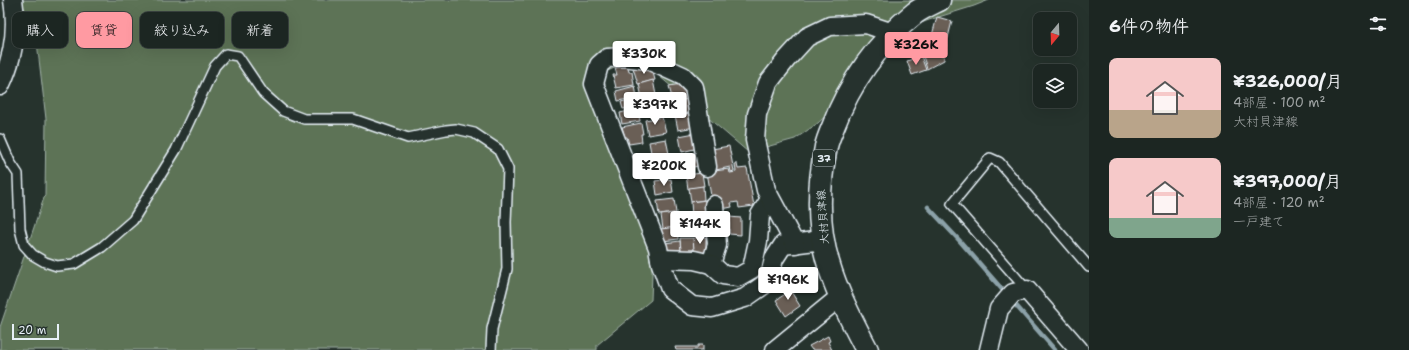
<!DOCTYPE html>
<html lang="ja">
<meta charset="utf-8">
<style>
:root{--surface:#1c2622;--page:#252e2a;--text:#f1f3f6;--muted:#a0a5a5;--line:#3a4340;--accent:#ff9aa2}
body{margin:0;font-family:"Shantell Sans","Klee One",sans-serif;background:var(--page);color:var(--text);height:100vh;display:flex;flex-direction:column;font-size:15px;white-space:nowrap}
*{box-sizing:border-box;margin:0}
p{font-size:13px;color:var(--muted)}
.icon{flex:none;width:22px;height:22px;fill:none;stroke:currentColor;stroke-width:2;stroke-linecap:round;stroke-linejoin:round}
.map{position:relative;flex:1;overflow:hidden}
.details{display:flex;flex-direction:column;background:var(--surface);width:320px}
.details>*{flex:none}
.banner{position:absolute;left:12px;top:12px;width:380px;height:36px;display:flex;gap:8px}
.needle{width:26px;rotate:199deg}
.buttons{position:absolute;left:1033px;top:12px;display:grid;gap:8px}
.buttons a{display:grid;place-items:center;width:44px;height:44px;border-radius:8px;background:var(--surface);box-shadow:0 4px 16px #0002,0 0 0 1px var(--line);font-size:20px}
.scale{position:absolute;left:12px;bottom:10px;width:47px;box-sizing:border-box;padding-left:4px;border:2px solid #e8f1f8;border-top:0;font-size:11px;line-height:14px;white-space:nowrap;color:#e8f1f8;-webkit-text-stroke:3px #26332d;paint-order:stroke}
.price{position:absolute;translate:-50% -34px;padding:0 9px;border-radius:4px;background:#fff;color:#222;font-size:13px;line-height:26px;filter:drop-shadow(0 1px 2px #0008)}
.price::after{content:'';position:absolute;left:50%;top:24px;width:12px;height:9px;margin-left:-6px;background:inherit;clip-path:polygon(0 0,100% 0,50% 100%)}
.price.selected{background:var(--accent);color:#111}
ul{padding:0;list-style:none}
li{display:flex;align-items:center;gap:12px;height:100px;padding:0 20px}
li span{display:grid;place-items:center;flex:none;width:112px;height:80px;border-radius:8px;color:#555}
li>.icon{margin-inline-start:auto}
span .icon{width:48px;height:48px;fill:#fffc;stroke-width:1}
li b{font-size:17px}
h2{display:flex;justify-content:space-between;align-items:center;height:48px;padding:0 20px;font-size:17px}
.pill{padding:0 14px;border-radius:8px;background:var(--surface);box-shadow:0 4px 16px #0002,0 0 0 1px var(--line);font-size:14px;line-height:36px}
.pill.selected{background:var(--accent);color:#111}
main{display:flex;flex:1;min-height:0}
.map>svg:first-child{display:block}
.green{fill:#5d7357;stroke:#a2b2a8}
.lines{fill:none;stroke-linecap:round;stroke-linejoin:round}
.stream{stroke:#8ca2a9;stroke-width:4.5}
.building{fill:#6a5e56;stroke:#e8f1f8}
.lane-casing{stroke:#e8f1f8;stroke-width:12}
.street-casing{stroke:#e8f1f8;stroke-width:21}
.primary-casing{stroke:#e8f1f8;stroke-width:25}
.lane{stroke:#26332d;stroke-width:9}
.street{stroke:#26332d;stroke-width:18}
.primary{stroke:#26332d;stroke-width:22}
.labels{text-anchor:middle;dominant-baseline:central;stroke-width:3;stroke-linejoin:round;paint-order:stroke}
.shield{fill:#26332d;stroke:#aeb8bb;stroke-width:1}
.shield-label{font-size:10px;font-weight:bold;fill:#e8f1f8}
.street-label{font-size:11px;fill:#e8f1f8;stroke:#26332d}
</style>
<main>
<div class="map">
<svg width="1089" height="350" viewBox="0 0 1089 350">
<rect width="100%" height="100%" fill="#26332d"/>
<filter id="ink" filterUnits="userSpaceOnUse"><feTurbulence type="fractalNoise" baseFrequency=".025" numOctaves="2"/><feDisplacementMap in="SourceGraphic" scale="8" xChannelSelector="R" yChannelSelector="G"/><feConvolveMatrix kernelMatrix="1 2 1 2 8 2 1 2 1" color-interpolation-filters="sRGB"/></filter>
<g filter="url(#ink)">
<polygon class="green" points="21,0 989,0 974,6 929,20 894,33 843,100 818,123 795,139 748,152 638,58 591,78 653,247 651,300 597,345 597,350 0,350 0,327 45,195 46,119 37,42"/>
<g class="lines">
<g class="stream">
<polyline points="928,207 959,240 1007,295"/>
<polyline points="1012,301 1055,350"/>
</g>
</g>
<g class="building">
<polygon points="937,17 952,21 944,54 928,50"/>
<polygon points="935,53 944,56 944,60 927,69 923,56"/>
<polygon points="921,56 926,70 912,75 907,61"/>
<polygon points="628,66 629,72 632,72 634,85 616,88 613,75 617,75 615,68"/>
<polygon points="644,66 645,71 652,69 655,80 638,84 633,68"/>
<polygon points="653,80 656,95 642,98 639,84"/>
<polygon points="681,84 683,89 687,89 688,99 673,102 669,86"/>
<polygon points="635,86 637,97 618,101 616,91"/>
<polygon points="658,95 661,110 644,114 641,99"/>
<polygon points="634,99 635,107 623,109 621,102"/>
<polygon points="688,99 691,113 676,115 673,102"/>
<polygon points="638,109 640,121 622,124 620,113"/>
<polygon points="691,113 695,127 678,130 675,115"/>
<polygon points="662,117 666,132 648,135 645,120"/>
<polygon points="641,123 643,134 641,134 642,142 629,144 627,137 625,137 622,127"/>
<polygon points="695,133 698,148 682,152 679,136"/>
<polygon points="666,139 669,154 652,158 649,142"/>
<polygon points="729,146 734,171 731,172 730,167 716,170 712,149"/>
<polygon points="698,153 700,166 685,168 683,155"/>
<polygon points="648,159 649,161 652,160 653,173 642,177 638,165 641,164 640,162"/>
<polygon points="669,160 671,174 656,175 655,161"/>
<polygon points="735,164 737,164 738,169 747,168 754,206 739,208 738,202 731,203 732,207 722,209 712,202 707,172 729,169 730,173 736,172"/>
<polygon points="702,173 704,186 688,189 686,175"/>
<polygon points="671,179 673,192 657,195 655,181"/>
<polygon points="703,186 704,200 691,202 689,188"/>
<polygon points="674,199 676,213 659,215 657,201"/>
<polygon points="706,200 707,214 692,216 691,202"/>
<polygon points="674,213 677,227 663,229 661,215"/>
<polygon points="707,217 709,229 694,230 693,218"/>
<polygon points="729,217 741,218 741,235 729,234"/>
<polygon points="677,227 678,239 663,241 661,229"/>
<polygon points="706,237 706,253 694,254 693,238"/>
<polygon points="680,238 693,238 694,250 681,251"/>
<polygon points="680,241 681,251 667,252 665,243"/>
<polygon points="792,282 795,287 790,290 800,306 786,316 776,300 787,293 784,288"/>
<polygon points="828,336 830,341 828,342 832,350 812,350 809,346"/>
<polygon points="698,345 703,345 703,350 676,350 675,347 698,347"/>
</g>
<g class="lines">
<defs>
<g id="lane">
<polyline points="0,139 10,162 18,174 20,229 24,245 33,255 45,262 57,266 74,264 102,247 133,220 176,150 215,66 226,54 238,56 263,93 283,111 304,119 353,119 408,138 446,130 456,129 474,133 498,149 508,169 506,222 507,269 492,329 491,350"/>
<polyline points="1027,290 952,204 990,158 999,162 1089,267"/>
</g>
<g id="street">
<path d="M0 86C13 59 18 30 13 0"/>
<polyline points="707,167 694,87 683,76 648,60 623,57 607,58 599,65 594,84 658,248 661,264 670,289 692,306 712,308 745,298 768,282 774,259 783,245 823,240"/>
<polyline points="714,205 717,245 711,264 723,275 738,277 752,269 758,241 760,215 770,199"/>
<polyline points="795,244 766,190 755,140 757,114 768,83 786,60 807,37 830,26 866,24 893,33"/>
<polyline points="660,259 694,260 711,264"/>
<polyline points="775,350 841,296"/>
<polyline points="989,350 999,309 1013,293 1027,290 1079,350"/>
</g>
<path id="primary" d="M867 350C848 314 828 276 822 235 818 206 820 176 826 147 827 141 830 134 833 127 849 84 878 42 915 13 922 8 931 4 939 0"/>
</defs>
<use href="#lane" class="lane-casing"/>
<use href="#street" class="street-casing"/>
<use href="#primary" class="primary-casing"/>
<use href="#lane" class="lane"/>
<use href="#street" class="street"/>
<use href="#primary" class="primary"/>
</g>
</g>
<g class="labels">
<rect class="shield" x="813" y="150" width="22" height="16" rx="3"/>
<g class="shield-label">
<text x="824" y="158">37</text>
</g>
<g class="street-label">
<text transform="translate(823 217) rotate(-94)">大村貝津線</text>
</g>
</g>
</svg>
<div class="buttons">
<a><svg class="needle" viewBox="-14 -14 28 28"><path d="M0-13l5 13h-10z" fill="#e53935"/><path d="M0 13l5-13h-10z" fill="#a0a5a5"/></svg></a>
<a><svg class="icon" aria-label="layers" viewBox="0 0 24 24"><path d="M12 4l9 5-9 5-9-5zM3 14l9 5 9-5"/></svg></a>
</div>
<div class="scale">20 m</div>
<b class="price selected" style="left:916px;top:66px">¥326K</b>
<b class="price" style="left:644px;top:75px">¥330K</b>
<b class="price" style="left:655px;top:126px">¥397K</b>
<b class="price" style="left:664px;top:187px">¥200K</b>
<b class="price" style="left:700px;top:245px">¥144K</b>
<b class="price" style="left:788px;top:301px">¥196K</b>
<div class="banner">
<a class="pill">購入</a>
<a class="pill selected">賃貸</a>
<a class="pill">絞り込み</a>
<a class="pill">新着</a>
</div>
</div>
<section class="details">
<h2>6件の物件<svg class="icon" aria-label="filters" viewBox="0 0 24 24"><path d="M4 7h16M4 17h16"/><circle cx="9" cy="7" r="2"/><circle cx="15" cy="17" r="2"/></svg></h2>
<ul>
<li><span style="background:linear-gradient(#f6c9c9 65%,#b9a48a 0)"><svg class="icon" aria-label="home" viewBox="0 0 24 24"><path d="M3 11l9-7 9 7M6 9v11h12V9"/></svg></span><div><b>¥326,000/月</b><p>4部屋 · 100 m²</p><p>大村貝津線</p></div></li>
<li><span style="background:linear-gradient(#f6c9c9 75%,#7fa58c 0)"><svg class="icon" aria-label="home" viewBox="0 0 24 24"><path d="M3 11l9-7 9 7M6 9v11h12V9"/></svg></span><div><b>¥397,000/月</b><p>4部屋 · 120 m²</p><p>一戸建て</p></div></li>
</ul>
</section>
</main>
